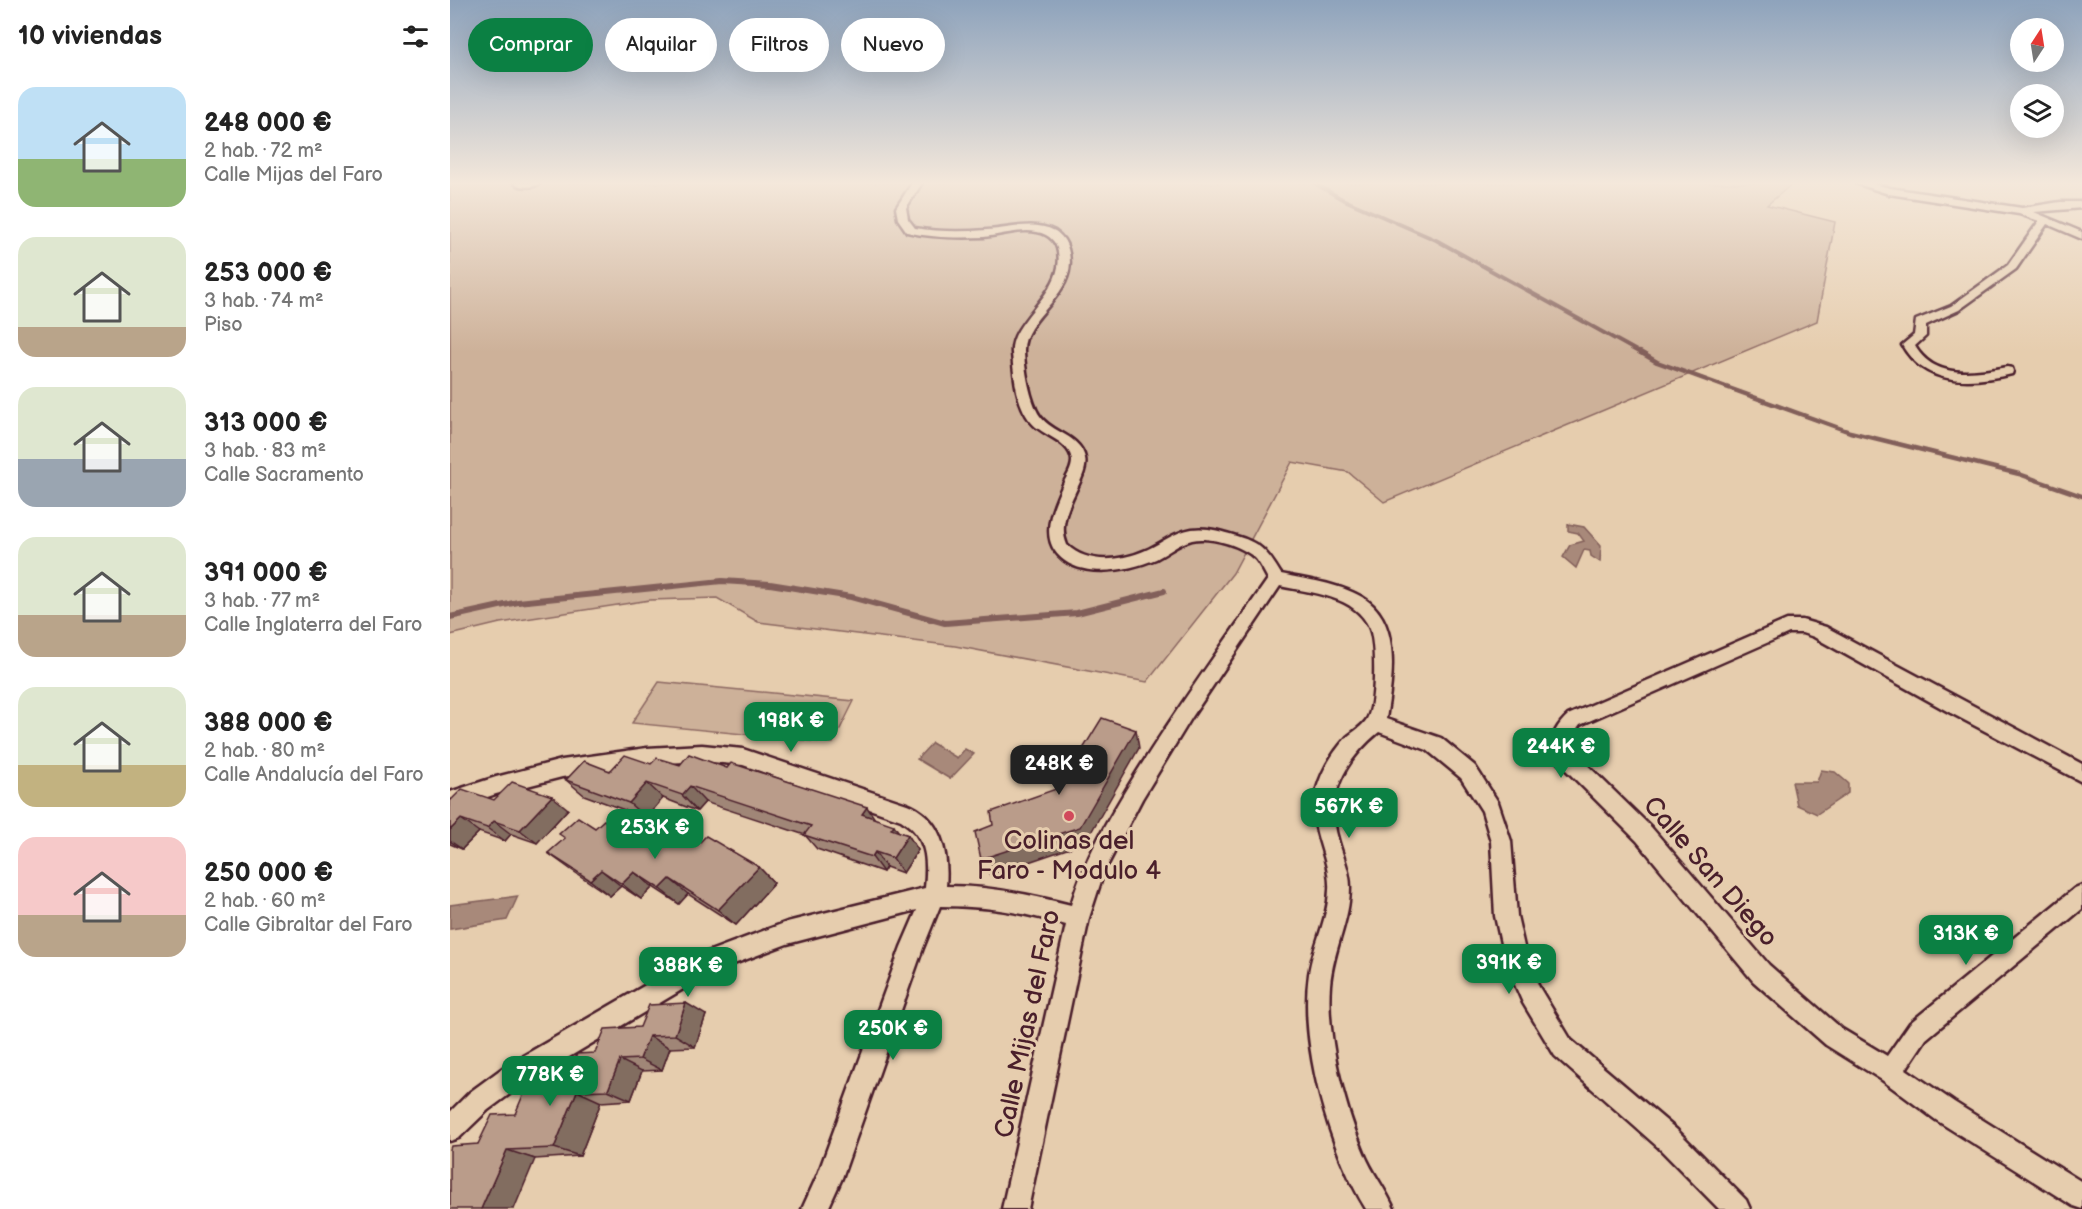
<!DOCTYPE html>
<html lang="es">
<meta charset="utf-8">
<style>
:root{--surface:#fff;--page:#f2f2f2;--text:#222;--muted:#767676;--accent:#0b8043}
body{margin:0;font-family:"Balsamiq Sans",sans-serif;background:var(--page);color:var(--text);height:100vh;display:flex;flex-direction:column;font-size:22px;white-space:nowrap}
*{box-sizing:border-box;margin:0}
p{font-size:20px;color:var(--muted)}
.icon{flex:none;width:33px;height:33px;fill:none;stroke:currentColor;stroke-width:2;stroke-linecap:round;stroke-linejoin:round}
.map{position:relative;flex:1;overflow:hidden}
.details{display:flex;flex-direction:column;background:var(--surface);width:450px}
.details>*{flex:none}
.top-card{position:absolute;left:18px;top:18px;width:570px;height:54px;display:flex;gap:12px}
.needle{width:39px;rotate:12deg}
.controls{position:absolute;left:1560px;top:18px;display:grid;gap:12px}
.controls a{display:grid;place-items:center;width:54px;height:54px;border-radius:50%;background:var(--surface);box-shadow:0 6px 24px #0002;font-size:30px}
.price{position:absolute;translate:-50% -51px;padding:0 14px;border-radius:12px;background:var(--accent);color:#fff;font-size:20px;line-height:39px;filter:drop-shadow(0 2px 3px #0008)}
.price::after{content:'';position:absolute;left:50%;top:36px;width:18px;height:14px;margin-left:-9px;background:inherit;clip-path:polygon(0 0,100% 0,50% 100%)}
.price.current{background:#222;color:#fff}
ul{padding:0;list-style:none}
li{display:flex;align-items:center;gap:18px;height:150px;padding:0 18px}
li span{display:grid;place-items:center;flex:none;width:168px;height:120px;border-radius:18px;color:#555}
li>.icon{margin-inline-start:auto}
span .icon{width:72px;height:72px;fill:#fffc;stroke-width:1}
li b{font-size:26px}
h2{display:flex;justify-content:space-between;align-items:center;height:72px;padding:0 18px;font-size:26px}
.pill{padding:0 21px;border-radius:27px;background:var(--surface);box-shadow:0 6px 24px #0002;font-size:21px;line-height:54px}
.pill.current{background:var(--accent);color:#fff}
main{display:flex;flex:1;min-height:0}
.map>svg:first-child{display:block}
.green{fill:#cdb199;stroke:#8c6862;stroke-width:1.5}
.water{fill:#a8897a;stroke:#825f5a;stroke-width:1.5}
.lines{fill:none;stroke-linecap:round;stroke-linejoin:round}
.stream-far2{stroke:#825f5a;stroke-width:4}
.stream-far1{stroke:#825f5a;stroke-width:4.5}
.stream{stroke:#825f5a;stroke-width:6}
.street-casing{stroke:#4a1f2b;stroke-width:5}
.street{fill:#e6cdae;fill-rule:evenodd}
.wall{fill:#a08677;stroke:#4a1f2b;stroke-width:1.5}
.shaded-wall{fill:#826d61;stroke:#4a1f2b;stroke-width:1.5}
.building{fill:#ba9c8a;stroke:#4a1f2b;stroke-width:1.5}
.poi-dot{fill:#d1495b;stroke:#e6cdae;stroke-width:2}
.labels{text-anchor:middle;dominant-baseline:central;stroke-width:6;stroke-linejoin:round;paint-order:stroke}
.near-poi-label{font-size:26px;fill:#4a1f2b;stroke:#e6cdae}
.near-street-label{font-size:26px;fill:#4a1f2b;stroke:#e6cdae}
</style>
<main>
<section class="details">
<h2>10 viviendas<svg class="icon" aria-label="filters" viewBox="0 0 24 24"><path d="M4 7h16M4 17h16"/><circle cx="9" cy="7" r="2"/><circle cx="15" cy="17" r="2"/></svg></h2>
<ul>
<li><span style="background:linear-gradient(#bfe0f5 60%,#8fb573 0)"><svg class="icon" aria-label="home" viewBox="0 0 24 24"><path d="M3 11l9-7 9 7M6 9v11h12V9"/></svg></span><div><b>248 000 €</b><p>2 hab. · 72 m²</p><p>Calle Mijas del Faro</p></div></li>
<li><span style="background:linear-gradient(#dfe7d0 75%,#b9a48a 0)"><svg class="icon" aria-label="home" viewBox="0 0 24 24"><path d="M3 11l9-7 9 7M6 9v11h12V9"/></svg></span><div><b>253 000 €</b><p>3 hab. · 74 m²</p><p>Piso</p></div></li>
<li><span style="background:linear-gradient(#dfe7d0 60%,#9aa5b1 0)"><svg class="icon" aria-label="home" viewBox="0 0 24 24"><path d="M3 11l9-7 9 7M6 9v11h12V9"/></svg></span><div><b>313 000 €</b><p>3 hab. · 83 m²</p><p>Calle Sacramento</p></div></li>
<li><span style="background:linear-gradient(#dfe7d0 65%,#b9a48a 0)"><svg class="icon" aria-label="home" viewBox="0 0 24 24"><path d="M3 11l9-7 9 7M6 9v11h12V9"/></svg></span><div><b>391 000 €</b><p>3 hab. · 77 m²</p><p>Calle Inglaterra del Faro</p></div></li>
<li><span style="background:linear-gradient(#dfe7d0 65%,#c2b280 0)"><svg class="icon" aria-label="home" viewBox="0 0 24 24"><path d="M3 11l9-7 9 7M6 9v11h12V9"/></svg></span><div><b>388 000 €</b><p>2 hab. · 80 m²</p><p>Calle Andalucía del Faro</p></div></li>
<li><span style="background:linear-gradient(#f6c9c9 65%,#b9a48a 0)"><svg class="icon" aria-label="home" viewBox="0 0 24 24"><path d="M3 11l9-7 9 7M6 9v11h12V9"/></svg></span><div><b>250 000 €</b><p>2 hab. · 60 m²</p><p>Calle Gibraltar del Faro</p></div></li>
</ul>
</section>
<div class="map">
<svg width="1632" height="1209" viewBox="0 0 1632 1209">
<rect width="100%" height="100%" fill="#e6cdae"/>
<filter id="ink" filterUnits="userSpaceOnUse"><feTurbulence type="fractalNoise" baseFrequency=".0167" numOctaves="2"/><feDisplacementMap in="SourceGraphic" scale="12" xChannelSelector="R" yChannelSelector="G"/><feConvolveMatrix kernelMatrix="1 2 1 2 8 2 1 2 1" color-interpolation-filters="sRGB"/></filter>
<g filter="url(#ink)">
<g class="green">
<polygon points="0,183 1348,183 1342,184 1317,205 1385,222 1367,321 934,502 898,472 842,462 783,573 697,682 505,646 308,622 267,598 200,600 50,623 0,635"/>
<polygon points="209,682 404,701 383,743 182,723"/>
</g>
<g class="water">
<polygon points="1118,524 1134,527 1151,546 1150,562 1141,556 1140,551 1134,550 1126,568 1113,557 1120,545 1134,541 1128,533 1118,531"/>
<polygon points="482,743 507,758 515,749 524,754 500,779 467,759"/>
<polygon points="1371,770 1385,772 1398,783 1398,793 1367,814 1347,805 1342,782 1367,782"/>
<polygon points="68,896 57,920 0,929 0,905"/>
</g>
<g class="lines">
<polyline class="stream-far2" points="864,183 892,199 986,240 1192,354"/>
<polyline class="stream-far1" points="1190,352 1207,362 1400,432 1569,474 1632,496"/>
<polyline class="stream" points="0,617 68,602 272,581 320,584 401,597 495,623 627,613 714,591"/>
<defs>
<g id="street">
<path d="M64 183H90C84 188 70 188 64 183Z"/>
<path d="M462 183H472L456 208 458 219 465 228C488 232 513 232 537 230 560 229 583 220 605 231 611 235 616 241 618 249 631 294 574 315 574 350 574 366 580 402 590 416 602 433 630 435 635 458 640 480 603 513 617 545 638 565 671 561 696 550 712 543 724 532 742 529 756 527 770 531 783 535 811 543 817 551 831 574 858 580 888 583 912 597 953 621 942 681 936 719L991 738 1025 766 1048 802 1061 841 1067 916 1077 960 1089 987 1121 1040 1227 1130 1296 1200 1300 1209H1269L1209 1148 1105 1056 1073 1003 1055 962 1045 916 1041 841 1032 811 1011 778 977 750 929 732C896 759 875 795 888 839 892 855 900 870 900 887 900 921 883 950 880 985 876 1035 894 1106 914 1153 922 1173 936 1189 944 1209H916C879 1149 849 1044 859 974 863 945 878 920 879 890 881 858 859 832 865 797 869 775 882 753 897 737 903 732 913 726 917 719 926 705 926 645 920 629 906 595 861 593 830 586L742 717 692 799 654 872 639 918 578 1209H552L616 925C571 912 537 906 490 906L473 948 392 1178 378 1209H352L368 1174 451 947 467 910 337 944 260 973 72 1085 38 1110 9 1138 0 1141V1112L20 1092 54 1067 244 957 337 922 475 888C478 858 477 837 451 820L293 765 252 761 197 764 112 777 46 794 0 810V792L46 777 112 760 197 748 252 745 293 749 457 804C491 817 499 853 496 886 539 886 579 894 621 905 634 859 660 816 685 775 727 708 773 644 818 579 814 572 811 565 806 559 793 546 761 536 742 540 729 543 718 553 706 559 678 571 626 581 605 551 591 531 605 502 614 482 617 476 622 469 622 461 621 441 592 436 581 422 566 404 564 376 562 353 559 325 603 298 608 267 610 255 608 241 596 235 578 226 554 235 534 237 508 238 482 238 457 232L448 219 446 208Z"/>
<path d="M1405 183H1419L1440 188 1572 208 1610 202H1632V208L1584 212 1632 232V239L1597 224 1566 269 1509 310 1476 325V336L1465 346C1485 380 1524 373 1557 367L1562 368 1563 371 1562 374C1521 384 1475 386 1452 345L1464 335 1466 320 1501 306 1558 265 1589 221 1569 214 1439 194Z"/>
<path d="M1337 620H1352L1376 627 1632 764V782L1497 711 1364 637 1352 633H1339L1130 725 1122 736 1121 749 1201 827 1319 965 1392 1029 1437 1056 1460 1023 1625 888 1632 885V909L1476 1039 1456 1069 1504 1102 1632 1182V1209L1623 1206 1486 1120 1432 1080 1376 1045 1303 981 1187 841 1105 759C1097 742 1105 727 1118 715Z"/>
</g>
</defs>
<use href="#street" class="street-casing"/>
<use href="#street" class="street"/>
</g>
<g class="wall">
<polygon points="201,764 230,765 425,819 449,832 458,835 468,850 453,873 436,867 433,872 367,849 355,835 255,802 247,811 213,798 196,818 134,795 116,780 160,771"/>
<polygon points="44,800 118,809 87,843 61,834 55,841 29,832 12,849 0,844 0,801"/>
<polygon points="145,828 179,835 206,838 247,845 309,867 324,883 286,925 238,894 229,904 203,887 191,899 171,886 160,896 120,869 98,853"/>
<polygon points="256,1015 245,1047 220,1048 212,1070 192,1071 181,1100 151,1102 130,1156 85,1159 28,1144 65,1114 115,1084 145,1053 190,1027"/>
</g>
<g class="shaded-wall">
<polygon points="686,730 689,748 635,843 540,875 531,859"/>
<polygon points="197,783 213,798 196,818 179,803"/>
<polygon points="240,786 255,802 247,811 232,795"/>
<polygon points="102,796 118,809 87,843 70,830"/>
<polygon points="417,807 427,822 412,814"/>
<polygon points="11,819 29,832 12,849 0,841 0,830"/>
<polygon points="44,821 61,834 55,841 37,828"/>
<polygon points="444,825 454,840 441,829"/>
<polygon points="458,835 468,850 453,873 443,858"/>
<polygon points="425,852 436,867 433,872 422,857"/>
<polygon points="309,867 324,883 286,925 268,910"/>
<polygon points="151,870 171,886 160,896 140,880"/>
<polygon points="184,872 203,887 191,899 172,884"/>
<polygon points="220,879 238,894 229,904 210,889"/>
<polygon points="236,1003 256,1015 245,1047 225,1035"/>
<polygon points="199,1036 220,1048 212,1070 190,1059"/>
<polygon points="170,1060 192,1071 181,1100 158,1090"/>
<polygon points="127,1091 151,1102 130,1156 104,1148"/>
<polygon points="57,1150 85,1159 64,1209 31,1209"/>
</g>
<g class="building">
<polygon points="652,718 686,730 630,827 531,859 525,832 543,825 541,812 609,788"/>
<polygon points="239,754 277,768 281,763 417,807 412,814 444,825 441,829 458,835 443,858 425,852 422,857 354,835 361,826 240,786 232,795 197,783 179,803 116,780 134,761 160,771 175,755 201,764 207,758 230,765"/>
<polygon points="62,782 102,796 70,830 44,821 37,828 11,819 0,830 0,801 12,789 44,800"/>
<polygon points="128,817 145,828 154,820 179,835 188,827 206,838 217,828 247,845 256,836 309,867 268,910 220,879 210,889 184,872 172,884 151,870 140,880 98,853 115,838 109,834"/>
<polygon points="236,1003 225,1035 199,1036 190,1059 170,1060 158,1090 127,1091 104,1148 57,1150 31,1209 0,1209 0,1149 1,1146 28,1144 42,1115 65,1114 77,1086 115,1084 127,1054 145,1053 155,1029 190,1027 199,1005"/>
</g>
</g>
<linearGradient id="sky" x2="0" y2="1"><stop stop-color="#8ea3bc"/><stop offset="0.52" stop-color="#f4e8db"/><stop offset="1" stop-color="#f4e8db" stop-opacity="0"/></linearGradient>
<rect width="1632" height="352" fill="url(#sky)"/>
<circle class="poi-dot" cx="619" cy="816" r="6"/>
<g class="labels">
<g class="near-poi-label">
<text x="619" y="841">Colinas del<tspan x="619" dy="30">Faro - Modulo 4</tspan></text>
</g>
<g class="near-street-label">
<text transform="translate(1260 872) rotate(49)">Calle San Diego</text>
<text transform="translate(578 1024) rotate(-78)">Calle Mijas del Faro</text>
</g>
</g>
</svg>
<div class="controls">
<a><svg class="needle" viewBox="-14 -14 28 28"><path d="M0-13l5 13h-10z" fill="#e53935"/><path d="M0 13l5-13h-10z" fill="#767676"/></svg></a>
<a><svg class="icon" aria-label="layers" viewBox="0 0 24 24"><path d="M12 4l9 5-9 5-9-5zM3 14l9 5 9-5"/></svg></a>
</div>
<b class="price" style="left:341px;top:753px">198K €</b>
<b class="price" style="left:1111px;top:779px">244K €</b>
<b class="price current" style="left:609px;top:796px">248K €</b>
<b class="price" style="left:899px;top:839px">567K €</b>
<b class="price" style="left:205px;top:860px">253K €</b>
<b class="price" style="left:1516px;top:966px">313K €</b>
<b class="price" style="left:1059px;top:995px">391K €</b>
<b class="price" style="left:238px;top:998px">388K €</b>
<b class="price" style="left:443px;top:1061px">250K €</b>
<b class="price" style="left:100px;top:1107px">778K €</b>
<div class="top-card">
<a class="pill current">Comprar</a>
<a class="pill">Alquilar</a>
<a class="pill">Filtros</a>
<a class="pill">Nuevo</a>
</div>
</div>
</main>
